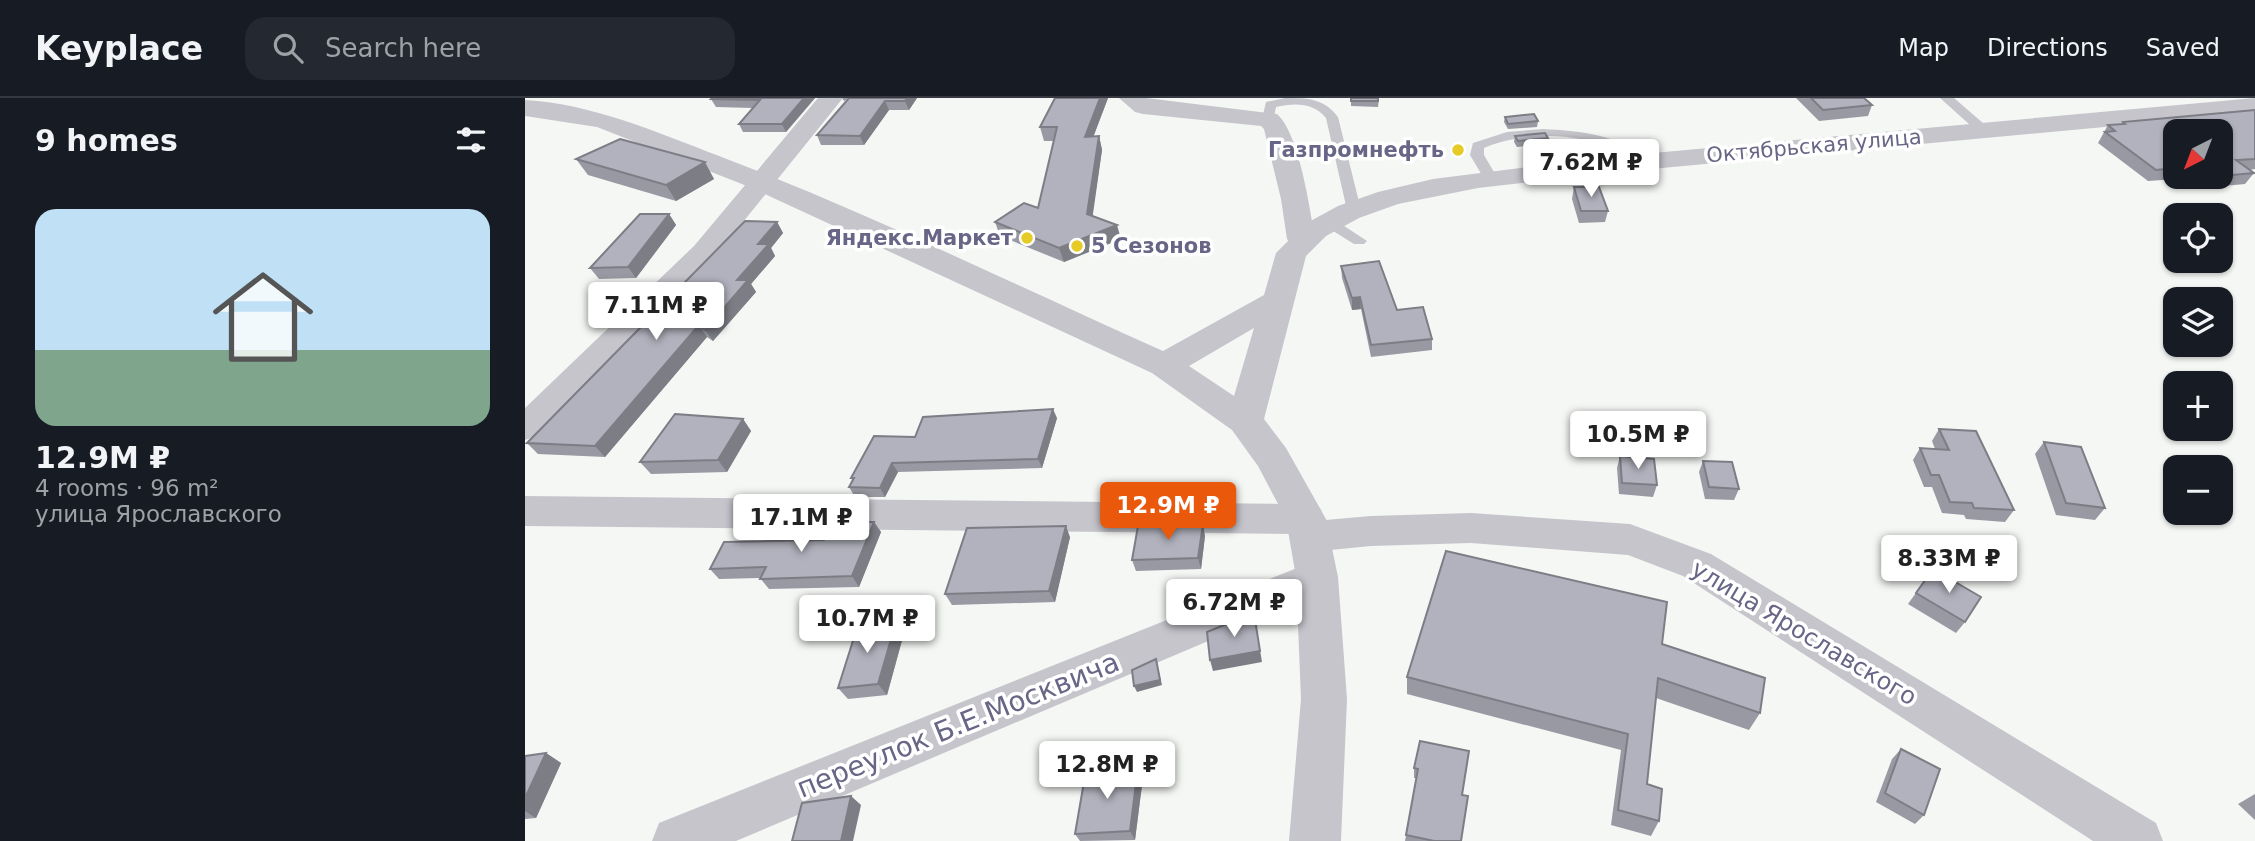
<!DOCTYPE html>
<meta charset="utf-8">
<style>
:root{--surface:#171b24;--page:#242831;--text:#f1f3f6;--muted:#9ea1a6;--line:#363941;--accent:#ea580c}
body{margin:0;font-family:"DejaVu Sans",sans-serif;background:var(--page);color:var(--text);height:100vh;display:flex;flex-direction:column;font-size:26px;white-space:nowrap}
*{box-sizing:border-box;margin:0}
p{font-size:23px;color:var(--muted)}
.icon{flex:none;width:38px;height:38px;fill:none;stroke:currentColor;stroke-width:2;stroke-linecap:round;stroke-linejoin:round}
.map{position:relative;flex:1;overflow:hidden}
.details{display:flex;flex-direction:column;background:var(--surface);width:525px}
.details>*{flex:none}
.needle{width:46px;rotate:222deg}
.fabs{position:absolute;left:1638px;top:21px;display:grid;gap:14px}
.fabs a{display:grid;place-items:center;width:70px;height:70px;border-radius:14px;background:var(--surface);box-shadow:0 2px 5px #0004;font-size:35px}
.price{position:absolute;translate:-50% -60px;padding:0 16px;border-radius:7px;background:#fff;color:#222;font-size:23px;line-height:46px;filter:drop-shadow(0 2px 4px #0008)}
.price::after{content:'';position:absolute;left:50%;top:42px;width:21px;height:16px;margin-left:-10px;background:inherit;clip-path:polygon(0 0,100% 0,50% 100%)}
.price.active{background:var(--accent);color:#fff}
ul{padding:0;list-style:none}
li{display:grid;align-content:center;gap:14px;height:371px;padding:0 35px}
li+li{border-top:2px solid var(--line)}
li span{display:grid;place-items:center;height:217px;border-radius:21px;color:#555}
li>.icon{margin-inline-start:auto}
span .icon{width:126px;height:126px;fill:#fffc;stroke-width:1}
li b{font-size:30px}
h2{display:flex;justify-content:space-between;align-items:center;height:84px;padding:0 35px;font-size:30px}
header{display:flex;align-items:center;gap:42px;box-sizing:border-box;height:98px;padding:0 35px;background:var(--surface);border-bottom:2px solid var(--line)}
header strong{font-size:33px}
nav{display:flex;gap:38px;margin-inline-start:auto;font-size:24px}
.search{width:490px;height:63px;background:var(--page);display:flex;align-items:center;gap:18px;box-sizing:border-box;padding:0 24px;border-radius:21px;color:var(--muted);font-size:26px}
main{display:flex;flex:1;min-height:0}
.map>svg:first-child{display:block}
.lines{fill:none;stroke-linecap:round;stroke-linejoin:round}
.service{fill:#c6c5cc;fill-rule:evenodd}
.minor{fill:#c6c5cc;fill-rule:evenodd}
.tertiary{fill:#c6c5cc;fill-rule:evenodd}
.wall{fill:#9999a3;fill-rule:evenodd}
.shaded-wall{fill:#7d7d85}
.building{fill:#b2b2be;stroke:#7d7d85;stroke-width:2}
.poi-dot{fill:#e6ca26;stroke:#fff;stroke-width:2.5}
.labels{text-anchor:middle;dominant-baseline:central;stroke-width:7;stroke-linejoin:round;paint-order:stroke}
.far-street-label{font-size:21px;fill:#686686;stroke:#fff}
.far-poi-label{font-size:21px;font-weight:bold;fill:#686686;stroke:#fff;text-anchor:end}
.street-label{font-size:24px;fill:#686686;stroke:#fff}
.near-street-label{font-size:28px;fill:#686686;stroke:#fff}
</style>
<header>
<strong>Keyplace</strong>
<div class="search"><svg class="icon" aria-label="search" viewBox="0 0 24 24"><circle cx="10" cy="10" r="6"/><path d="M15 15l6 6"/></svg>Search here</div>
<nav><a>Map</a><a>Directions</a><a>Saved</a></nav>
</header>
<main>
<section class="details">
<h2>9 homes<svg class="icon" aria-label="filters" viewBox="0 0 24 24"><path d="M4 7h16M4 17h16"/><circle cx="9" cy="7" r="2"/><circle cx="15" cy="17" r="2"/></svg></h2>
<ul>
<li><span style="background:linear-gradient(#bfe0f5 65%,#7fa58c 0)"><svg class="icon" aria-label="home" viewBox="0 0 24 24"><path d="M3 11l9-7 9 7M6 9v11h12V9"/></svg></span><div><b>12.9M ₽</b><p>4 rooms · 96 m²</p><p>улица Ярославского</p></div></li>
</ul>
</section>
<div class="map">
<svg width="1730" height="743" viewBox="0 0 1730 743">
<rect width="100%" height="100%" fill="#f5f7f4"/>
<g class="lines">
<g class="service">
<path d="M760 0C782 0 799 0 813 19L836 112 834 115H824L822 112 801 20C788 4 769 5 751 9L748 24H738L737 21 741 4Z"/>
<polygon points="1415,0 1429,0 1466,32 1459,36 1454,35"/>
<path d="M1018 31C1053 33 1096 35 1120 64L1118 67C1105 69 1096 55 1085 50 1049 34 995 34 959 50V57L973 81 966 85 961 84 945 57 948 45 982 34Z"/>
<polygon points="802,119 807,120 842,143 839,146 829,146 797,126 795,123 797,120"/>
</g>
<g class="minor">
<polygon points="293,0 318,0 189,160 35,319 12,338 0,342 0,310 169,148"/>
<path d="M594 0H621L752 16C774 35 785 110 790 141L786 147 776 150 766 147 762 141 756 101 739 31 736 28 618 16 610 14Z"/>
<polygon points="0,398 781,406 795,410 800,422 846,418 946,415 1105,426 1186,456 1631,725 1638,743 1568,743 1158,478 1103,457 946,445 846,448 785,454 771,450 765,439 767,436 0,428"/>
<polygon points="792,462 806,467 812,479 806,491 211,743 127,743 134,725"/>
</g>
<path class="tertiary" d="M1730 0V15L1073 76 953 90 873 106 834 120 801 138 781 158 739 321 761 350 801 421 813 479 822 601 816 743H764L776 601 771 479 761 421 733 368 707 332 627 275 227 90 72 29 0 18V2C68 6 131 34 194 58 344 115 490 187 638 253L739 197 751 155 780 126 813 108 853 94 908 81 1073 60ZM729 230 709 298 664 268Z"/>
</g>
<g class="wall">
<polygon points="187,0 290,0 261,34 218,34 214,26 228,10 191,9 186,1"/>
<polygon points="317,0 392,0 384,12 364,12 339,47 296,47 292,37 324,0 319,3"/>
<polygon points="530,0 583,0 568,39 574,38 577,52 567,118 596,141 539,164 475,138 470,124 513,110 529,43 519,43 515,29"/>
<polygon points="826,0 854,0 853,9 826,8"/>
<polygon points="1271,0 1339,0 1347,7 1343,18 1294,23"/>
<path d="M1730 12V71L1724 72 1729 75 1720 86 1667 91 1652 81 1623 83 1573 45 1583 27 1596 26 1598 24ZM1650 33H1696V79H1650Z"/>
<polygon points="980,19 1013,23 1012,29 983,31 979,24"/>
<polygon points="990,38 1023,40 1022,46 992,49 989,44"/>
<polygon points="51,61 189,81 151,103 63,77"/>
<polygon points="1049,89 1083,113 1080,124 1054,125 1047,101"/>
<polygon points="144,116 151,127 111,180 74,181 65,170"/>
<polygon points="252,124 258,135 246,150 250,158 226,186 231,194 188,243 182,239 80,359 13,356 2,345"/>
<polygon points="816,168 907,241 907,252 846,259 836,211 827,212 817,180"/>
<polygon points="532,320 517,370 373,374 360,399 330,399 324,389 327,382 326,380 390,339"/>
<polygon points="218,321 226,333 202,374 126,376 115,364"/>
<polygon points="1414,331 1489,412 1480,424 1441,421 1439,417 1417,415 1407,389 1399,389 1388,362 1395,350 1410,351 1407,343"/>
<polygon points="1519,344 1580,410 1570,422 1531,417 1510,356"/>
<polygon points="1095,358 1132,387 1128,399 1094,396 1092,370"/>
<polygon points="1178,363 1214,391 1209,402 1180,401 1174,374"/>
<polygon points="349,424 356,434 334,489 244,491 235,480 194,481 185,471 299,442"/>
<polygon points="680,438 676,471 611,473 607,462"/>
<polygon points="545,439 530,504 427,507 420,496"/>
<polygon points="1408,471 1440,524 1431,535 1383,506"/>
<polygon points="371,524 379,535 362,597 323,601 313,590"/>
<polygon points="1137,546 1235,615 1224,632 1131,600 1122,686 1134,723 1126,738 1086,727 1096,652 882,596 882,579"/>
<polygon points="895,643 937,697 936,743 880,743 892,680 889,680 889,670"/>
<polygon points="1376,651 1399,717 1390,726 1351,704 1367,661"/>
<polygon points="21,655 36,665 11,720 0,721 0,658"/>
<polygon points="618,679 610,742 555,743 550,736"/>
<polygon points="1730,696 1730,722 1713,706"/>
</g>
<g class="shaded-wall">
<polygon points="279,0 290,0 261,34 257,26"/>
<polygon points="382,0 392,0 384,12 380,3"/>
<polygon points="575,0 583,0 563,53 560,39"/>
<polygon points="360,3 364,12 339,47 335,38"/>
<polygon points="574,38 577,52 566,130 562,116"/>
<polygon points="180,64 189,81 151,103 141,87"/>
<polygon points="144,116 151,127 111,180 103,169"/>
<polygon points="252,124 258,135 246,150 250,158 226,186 231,194 188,243 180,232 212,182 233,146"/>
<polygon points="592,127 596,141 539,164 534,150"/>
<polygon points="835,199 836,211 827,212 827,200"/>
<polygon points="174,227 182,239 80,359 70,348"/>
<polygon points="528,311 532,320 517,370 513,361"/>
<polygon points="218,321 226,333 202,374 193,362"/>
<polygon points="367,365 373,374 360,399 355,390"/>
<polygon points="349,424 356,434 334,489 327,478"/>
<polygon points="678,426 680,438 676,471 673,460"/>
<polygon points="541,428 545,439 530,504 524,493"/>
<polygon points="729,515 737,564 688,573 685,562"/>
<polygon points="371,524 379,535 362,597 353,586"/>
<polygon points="631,561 637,587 612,594 609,588"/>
<polygon points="21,655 36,665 11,720 0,713 0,700"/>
<polygon points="613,669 618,679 610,742 605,733"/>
<polygon points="326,698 336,707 328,743 316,743"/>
</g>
<g class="building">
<polygon points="187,0 279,0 257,26 214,26 235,2 186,1"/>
<polygon points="324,0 382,0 380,3 360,3 335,38 292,37"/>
<polygon points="530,0 575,0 560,39 574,38 562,116 592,127 534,150 470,124 499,105 513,110 532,29 515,29"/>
<rect x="826" y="0" width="27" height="3"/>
<polygon points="1286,0 1339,0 1347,7 1298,12"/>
<polygon points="1730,12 1730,61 1711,62 1729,75 1696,78 1696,33 1650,33 1650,70 1631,72 1580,34 1590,33 1583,27 1600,26 1598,24"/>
<polygon points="1009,16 1013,23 983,26 980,19"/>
<polygon points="1020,35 1023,40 993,43 990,38"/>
<polygon points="95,41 180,64 141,87 51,61"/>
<polygon points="1049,89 1074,89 1083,113 1056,113"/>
<polygon points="115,116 144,116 103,169 65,170"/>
<polygon points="220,123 252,124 233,146 244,146 212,182 223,182 180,232 174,227 70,348 2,345"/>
<polygon points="854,163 872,212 898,209 907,241 846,247 835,199 827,200 816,168"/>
<polygon points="528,311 513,361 367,365 355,390 324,389 329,380 326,380 349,338 390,339 398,319"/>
<polygon points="150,316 218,321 193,362 115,364"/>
<polygon points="1414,331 1451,333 1489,412 1449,410 1447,405 1425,404 1414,377 1406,377 1395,350 1424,352"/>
<polygon points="1519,344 1556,349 1580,410 1541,405"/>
<polygon points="1095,358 1129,361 1132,387 1097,385"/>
<polygon points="1178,363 1207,364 1214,391 1184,389"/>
<polygon points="307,424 349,424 327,478 235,481 241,469 185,471 199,444 299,442"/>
<polygon points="678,426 673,460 607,462 613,428"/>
<polygon points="541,428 524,493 420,496 442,430"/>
<polygon points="921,453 1142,504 1137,546 1240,580 1235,615 1133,580 1122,686 1137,691 1134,723 1093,712 1103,636 882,579"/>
<polygon points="1408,471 1456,499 1440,524 1391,495"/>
<polygon points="729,515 735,553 685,562 682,534"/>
<polygon points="371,524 353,586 313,590 333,527"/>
<polygon points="631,561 635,582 609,588 607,572"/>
<polygon points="895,643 944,653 937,697 943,698 936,743 909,743 881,737 893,671 889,670"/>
<polygon points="1376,651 1415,671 1399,717 1360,695"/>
<polygon points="21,655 0,700 0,658"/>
<polygon points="613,669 605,733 550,736 561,672"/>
<polygon points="326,698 316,743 267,743 277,705"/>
</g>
<g class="poi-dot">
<circle cx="933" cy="52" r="7"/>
<circle cx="502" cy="140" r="7"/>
<circle cx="552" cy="148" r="7"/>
</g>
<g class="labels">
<g class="far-street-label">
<text transform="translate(1289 48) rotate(-5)">Октябрьская улица</text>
</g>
<g class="far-poi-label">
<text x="919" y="52">Газпромнефть</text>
<text x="488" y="140">Яндекс.Маркет</text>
<text x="566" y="148" text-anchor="start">5 Сезонов</text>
</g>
<g class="street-label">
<text transform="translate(1279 535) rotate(31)">улица Ярославского</text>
</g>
<g class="near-street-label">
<text transform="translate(433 627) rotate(-22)">переулок Б.Е.Москвича</text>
</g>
</g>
</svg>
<div class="fabs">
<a><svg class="needle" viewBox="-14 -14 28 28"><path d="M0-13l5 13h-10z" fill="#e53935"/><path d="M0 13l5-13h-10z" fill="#9ea1a6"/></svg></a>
<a><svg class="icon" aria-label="locate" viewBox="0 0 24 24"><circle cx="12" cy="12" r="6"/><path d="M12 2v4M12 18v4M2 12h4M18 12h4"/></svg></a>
<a><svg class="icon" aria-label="layers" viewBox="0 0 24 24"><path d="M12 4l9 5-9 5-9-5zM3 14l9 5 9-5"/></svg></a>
<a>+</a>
<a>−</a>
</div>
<b class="price" style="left:1066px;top:101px">7.62M ₽</b>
<b class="price" style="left:131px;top:244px">7.11M ₽</b>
<b class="price" style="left:1113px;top:373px">10.5M ₽</b>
<b class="price active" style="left:643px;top:444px">12.9M ₽</b>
<b class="price" style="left:276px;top:456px">17.1M ₽</b>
<b class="price" style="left:1424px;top:497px">8.33M ₽</b>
<b class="price" style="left:709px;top:541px">6.72M ₽</b>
<b class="price" style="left:342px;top:557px">10.7M ₽</b>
<b class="price" style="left:582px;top:703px">12.8M ₽</b>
</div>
</main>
